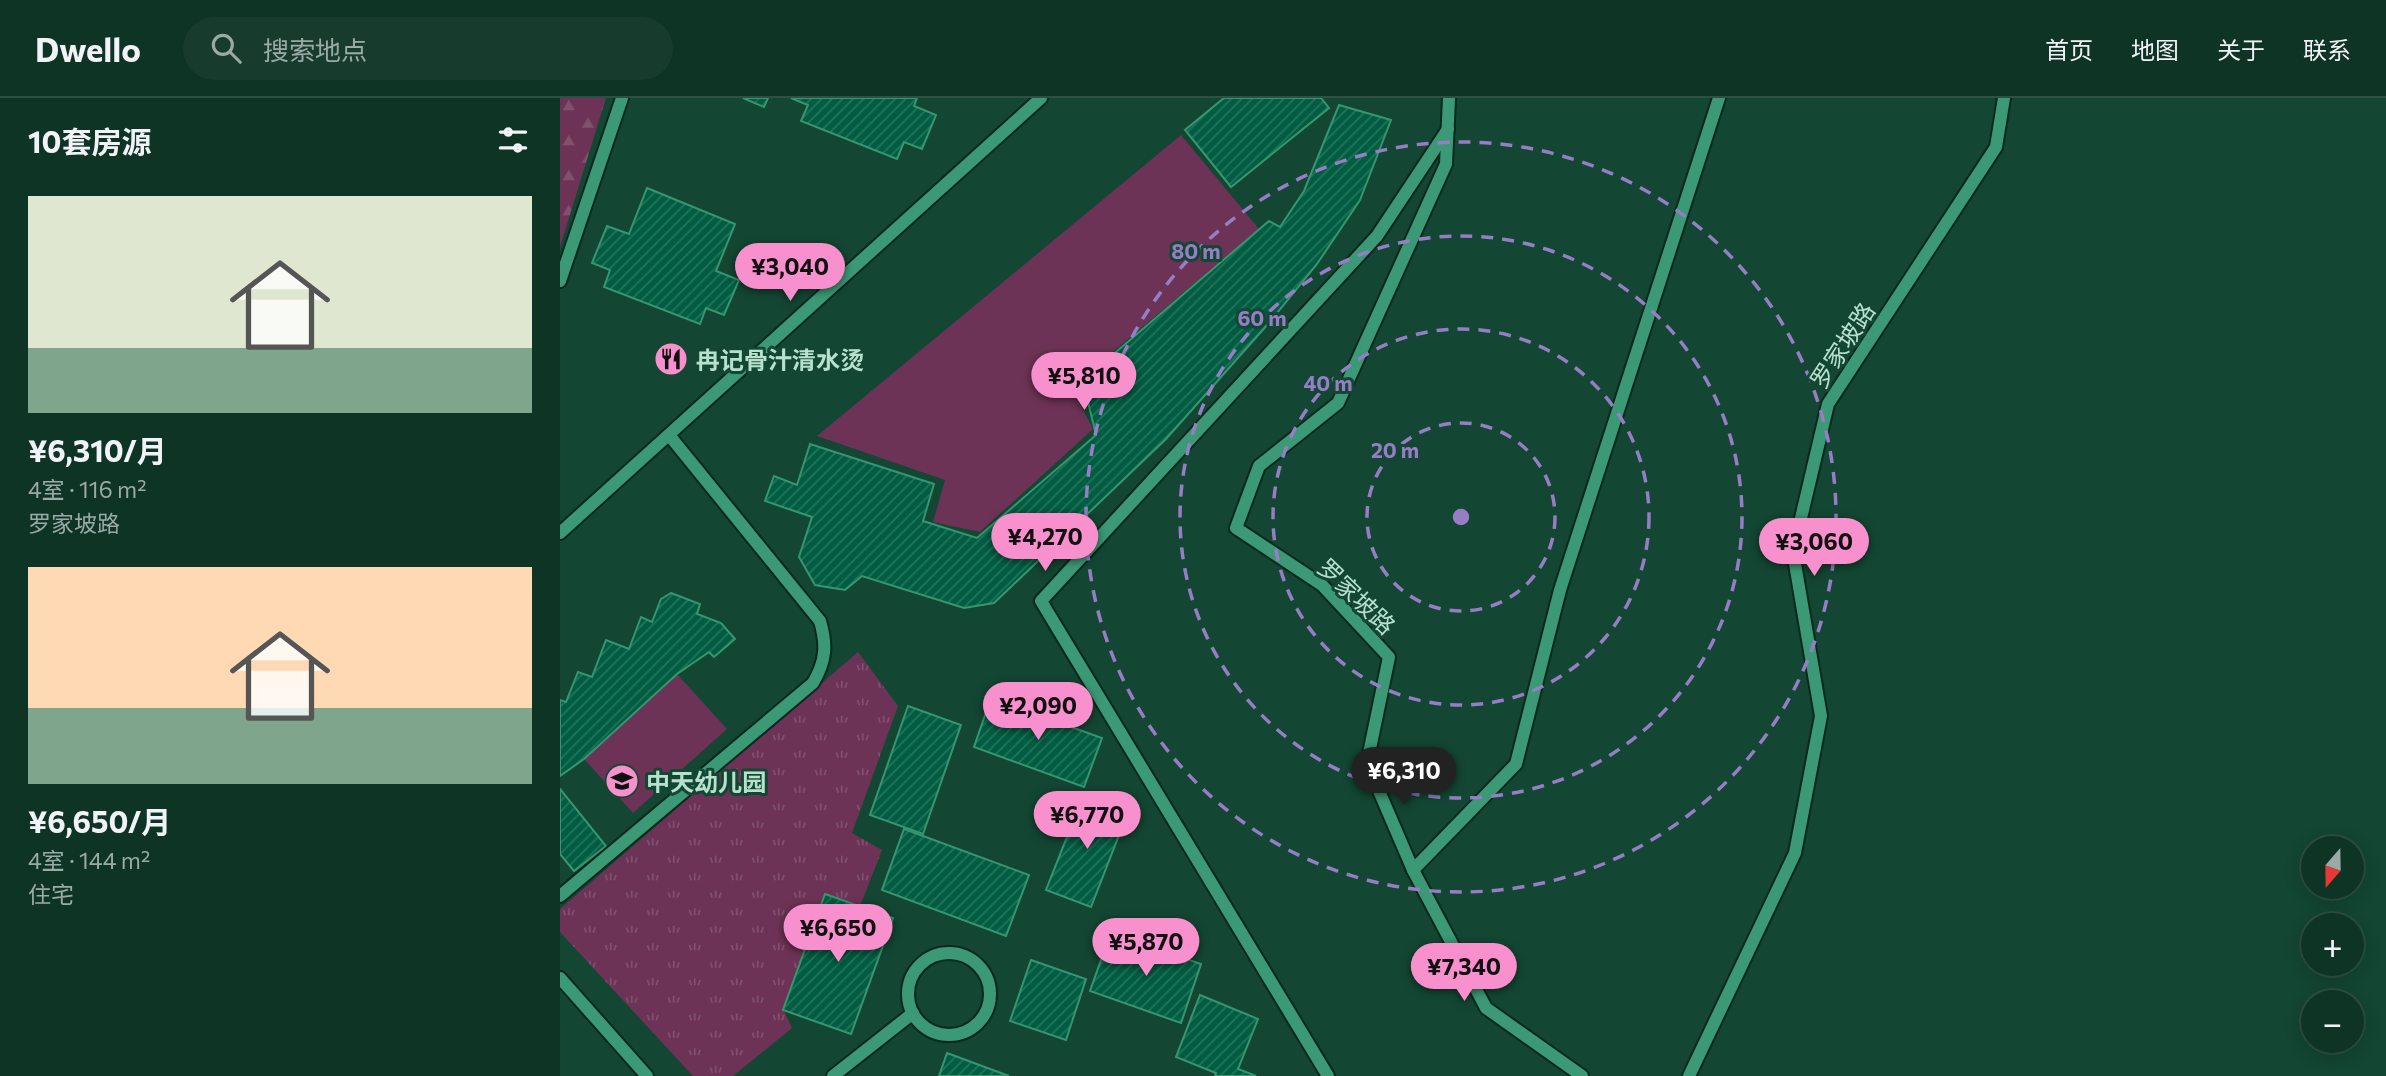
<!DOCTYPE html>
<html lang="zh">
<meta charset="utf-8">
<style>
:root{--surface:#0e3426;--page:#173c2e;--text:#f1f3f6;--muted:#9baaa7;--line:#2e4f43;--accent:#f790cd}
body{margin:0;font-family:Commissioner,"Noto Sans SC",sans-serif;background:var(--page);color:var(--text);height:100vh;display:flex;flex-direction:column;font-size:26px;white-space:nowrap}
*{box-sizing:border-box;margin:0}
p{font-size:23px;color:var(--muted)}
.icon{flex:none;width:38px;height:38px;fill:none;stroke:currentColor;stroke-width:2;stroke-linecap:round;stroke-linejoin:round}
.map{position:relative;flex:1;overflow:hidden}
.drawer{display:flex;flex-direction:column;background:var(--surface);width:560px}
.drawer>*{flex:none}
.needle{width:46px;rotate:200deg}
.fabs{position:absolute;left:1741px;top:738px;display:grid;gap:14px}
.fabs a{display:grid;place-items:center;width:63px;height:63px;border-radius:50%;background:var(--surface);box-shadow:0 4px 18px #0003,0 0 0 2px var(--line);font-size:35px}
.price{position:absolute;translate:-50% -60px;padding:0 16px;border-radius:24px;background:var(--accent);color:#111;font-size:23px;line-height:46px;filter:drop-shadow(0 2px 4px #0008)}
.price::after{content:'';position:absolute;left:50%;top:42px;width:21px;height:16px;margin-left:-10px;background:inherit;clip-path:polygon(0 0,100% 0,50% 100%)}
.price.current{background:#222;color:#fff}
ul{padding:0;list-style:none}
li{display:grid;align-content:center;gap:14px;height:371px;padding:0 28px}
li span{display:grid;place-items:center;height:217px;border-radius:0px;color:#555}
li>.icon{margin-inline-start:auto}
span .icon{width:126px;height:126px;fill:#fffc;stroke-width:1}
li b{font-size:30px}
h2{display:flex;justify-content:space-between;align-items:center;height:84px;padding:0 28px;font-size:30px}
header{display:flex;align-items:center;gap:42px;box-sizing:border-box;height:98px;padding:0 35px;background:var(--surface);border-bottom:2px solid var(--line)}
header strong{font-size:33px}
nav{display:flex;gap:38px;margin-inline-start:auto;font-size:24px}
.search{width:490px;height:63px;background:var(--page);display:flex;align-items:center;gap:18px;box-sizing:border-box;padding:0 24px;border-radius:38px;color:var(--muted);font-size:26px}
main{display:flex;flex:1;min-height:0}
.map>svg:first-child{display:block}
.green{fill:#6d3356}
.forest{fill:url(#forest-firs)}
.park{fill:url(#park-tufts)}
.building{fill:url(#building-hatch);stroke:#379672;stroke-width:2}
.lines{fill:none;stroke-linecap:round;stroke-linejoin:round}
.minor-casing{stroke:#0b291d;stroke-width:16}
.minor{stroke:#3b9975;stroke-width:12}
.ring{fill:none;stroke:#967dc5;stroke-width:3.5;stroke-dasharray:12 9}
.labels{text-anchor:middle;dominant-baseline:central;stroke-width:6;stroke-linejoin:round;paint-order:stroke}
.street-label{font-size:24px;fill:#b6e1cd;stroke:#134633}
.poi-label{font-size:24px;font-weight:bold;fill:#b6e1cd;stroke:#134633;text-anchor:start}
.centre{fill:#967dc5;stroke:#134633;stroke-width:3.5}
.ring-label{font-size:21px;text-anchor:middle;font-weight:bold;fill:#967dc5;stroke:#134633;stroke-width:6;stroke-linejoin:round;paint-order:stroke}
</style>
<header>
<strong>Dwello</strong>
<div class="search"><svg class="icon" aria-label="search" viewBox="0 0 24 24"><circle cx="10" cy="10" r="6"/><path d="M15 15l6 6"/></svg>搜索地点</div>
<nav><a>首页</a><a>地图</a><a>关于</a><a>联系</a></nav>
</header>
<main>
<section class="drawer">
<h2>10套房源<svg class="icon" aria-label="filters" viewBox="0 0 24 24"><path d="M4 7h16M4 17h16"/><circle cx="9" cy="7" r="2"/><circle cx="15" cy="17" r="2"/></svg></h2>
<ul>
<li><span style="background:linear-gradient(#dfe7d0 70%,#7fa58c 0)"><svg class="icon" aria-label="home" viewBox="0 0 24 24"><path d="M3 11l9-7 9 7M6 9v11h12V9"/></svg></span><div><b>¥6,310/月</b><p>4室 · 116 m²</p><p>罗家坡路</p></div></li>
<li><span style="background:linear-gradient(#ffd9b3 65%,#7fa58c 0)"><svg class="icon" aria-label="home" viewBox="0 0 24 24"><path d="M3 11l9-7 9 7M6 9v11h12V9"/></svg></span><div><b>¥6,650/月</b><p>4室 · 144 m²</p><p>住宅</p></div></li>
</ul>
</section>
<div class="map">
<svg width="1826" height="978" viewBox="0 0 1826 978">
<defs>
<pattern id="forest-firs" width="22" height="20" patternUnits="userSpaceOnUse" patternTransform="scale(1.75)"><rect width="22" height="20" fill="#6d3356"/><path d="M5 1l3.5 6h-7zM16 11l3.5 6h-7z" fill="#80506d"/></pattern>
<pattern id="park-tufts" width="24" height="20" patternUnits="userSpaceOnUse" patternTransform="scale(1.75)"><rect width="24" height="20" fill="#6d3356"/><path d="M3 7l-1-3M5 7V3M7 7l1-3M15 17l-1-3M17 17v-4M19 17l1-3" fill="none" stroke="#80506d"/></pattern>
<pattern id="building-hatch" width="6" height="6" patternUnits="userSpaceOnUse" patternTransform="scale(1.75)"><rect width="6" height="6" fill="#005d41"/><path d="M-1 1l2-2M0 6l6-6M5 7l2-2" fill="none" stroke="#23745b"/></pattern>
</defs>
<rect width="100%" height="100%" fill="#134633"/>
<g class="green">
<polygon points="621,37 699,131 511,289 533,331 420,434 373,424 385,382 257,338"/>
<polygon points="117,576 167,631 73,715 24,661"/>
</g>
<polygon class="forest" points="0,0 46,0 0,149"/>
<polygon class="park" points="298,554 338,608 292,735 322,752 300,808 265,796 223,911 232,930 173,978 133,978 0,834 0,811"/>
<g class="building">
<polygon points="183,0 208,0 204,9"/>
<polygon points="231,0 357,0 354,8 376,17 362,51 344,44 337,61 241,23 248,7"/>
<polygon points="664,0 761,0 769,10 671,89 625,32"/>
<polygon points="779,7 831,22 800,102 757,166 708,226 606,341 434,505 404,510 302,478 285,492 255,487 239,459 252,419 205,403 214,378 237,387 250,346 374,386 363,423 417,440 536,337 528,304 529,286 536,271 709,123 720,129 744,93"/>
<polygon points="87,90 175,126 156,173 179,182 164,217 146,210 140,226 44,189 50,172 32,165 47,128 69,136"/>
<polygon points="111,495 140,506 137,516 161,525 175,541 154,559 149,554 117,576 24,661 0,678 0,602 6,604 18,574 32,579 46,542 69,551 81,519 92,524 101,501"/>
<polygon points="431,600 542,640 524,689 414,649"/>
<polygon points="348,608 401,627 363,736 310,717"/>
<polygon points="0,691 46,748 14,773 0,756"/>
<polygon points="524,696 568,714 531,809 486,792"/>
<polygon points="344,731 469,777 446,838 322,792"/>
<polygon points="265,796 333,820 291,936 223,912"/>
<polygon points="551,834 641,866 621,925 530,893"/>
<polygon points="471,862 526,881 506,942 450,923"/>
<polygon points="640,897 698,921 678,971 696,978 655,978 656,975 616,959"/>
<polygon points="387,955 449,978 379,978"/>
</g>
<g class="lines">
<defs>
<g id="minor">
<polyline points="889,0 886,66 778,305 699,368 676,430 762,487 829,559 807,665 853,772 956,666 1000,492 1159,0"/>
<polyline points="0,183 62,0"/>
<polyline points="0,435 481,0"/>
<polyline points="853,772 926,910 1022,978"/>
<path d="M0 798 253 585C266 563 267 547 260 523L109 337"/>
<circle cx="389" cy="896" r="41"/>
<polyline points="0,880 87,978"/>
<polyline points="273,978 353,915"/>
<polyline points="768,978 481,503 817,138 888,31"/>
<polyline points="1129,978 1235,755 1261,618 1233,454 1268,306 1436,49 1444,0"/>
</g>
</defs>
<use href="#minor" class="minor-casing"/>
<use href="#minor" class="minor"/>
</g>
<g class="ring">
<circle cx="901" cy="419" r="94"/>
<circle cx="901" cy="419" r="188"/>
<circle cx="901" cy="419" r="281"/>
<circle cx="901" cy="419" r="375"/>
</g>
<defs>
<symbol id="restaurant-disc" viewBox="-11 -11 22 22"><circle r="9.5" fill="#f790cd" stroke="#134633"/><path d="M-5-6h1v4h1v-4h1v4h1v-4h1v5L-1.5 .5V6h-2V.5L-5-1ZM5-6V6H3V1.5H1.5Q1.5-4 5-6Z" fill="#111"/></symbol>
<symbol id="school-disc" viewBox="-11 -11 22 22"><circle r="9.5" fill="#f790cd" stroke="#134633"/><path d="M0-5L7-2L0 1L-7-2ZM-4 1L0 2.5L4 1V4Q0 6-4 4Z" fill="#111"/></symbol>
</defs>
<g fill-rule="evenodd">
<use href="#restaurant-disc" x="92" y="242" width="38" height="38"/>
<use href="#school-disc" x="43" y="664" width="38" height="38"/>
</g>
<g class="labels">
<g class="street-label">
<text transform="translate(1282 247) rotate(-57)">罗家坡路</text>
<text transform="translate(797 498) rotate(44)">罗家坡路</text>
</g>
<g class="poi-label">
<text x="136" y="261">冉记骨汁清水烫</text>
<text x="86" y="683">中天幼儿园</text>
</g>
</g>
<circle cx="901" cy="419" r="10" class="centre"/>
<g class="ring-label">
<text x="636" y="161">80 m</text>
<text x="702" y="228">60 m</text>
<text x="768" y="293">40 m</text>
<text x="835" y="360">20 m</text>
</g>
</svg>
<div class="fabs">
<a><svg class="needle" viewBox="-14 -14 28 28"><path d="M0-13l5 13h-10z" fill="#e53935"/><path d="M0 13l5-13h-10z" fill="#9baaa7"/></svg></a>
<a>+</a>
<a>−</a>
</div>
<b class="price" style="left:230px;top:205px">¥3,040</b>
<b class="price" style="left:524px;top:314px">¥5,810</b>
<b class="price" style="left:485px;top:475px">¥4,270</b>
<b class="price" style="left:1254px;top:480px">¥3,060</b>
<b class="price" style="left:478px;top:644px">¥2,090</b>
<b class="price current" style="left:844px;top:709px">¥6,310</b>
<b class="price" style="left:527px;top:753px">¥6,770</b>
<b class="price" style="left:278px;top:866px">¥6,650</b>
<b class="price" style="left:586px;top:880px">¥5,870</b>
<b class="price" style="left:904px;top:905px">¥7,340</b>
</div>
</main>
